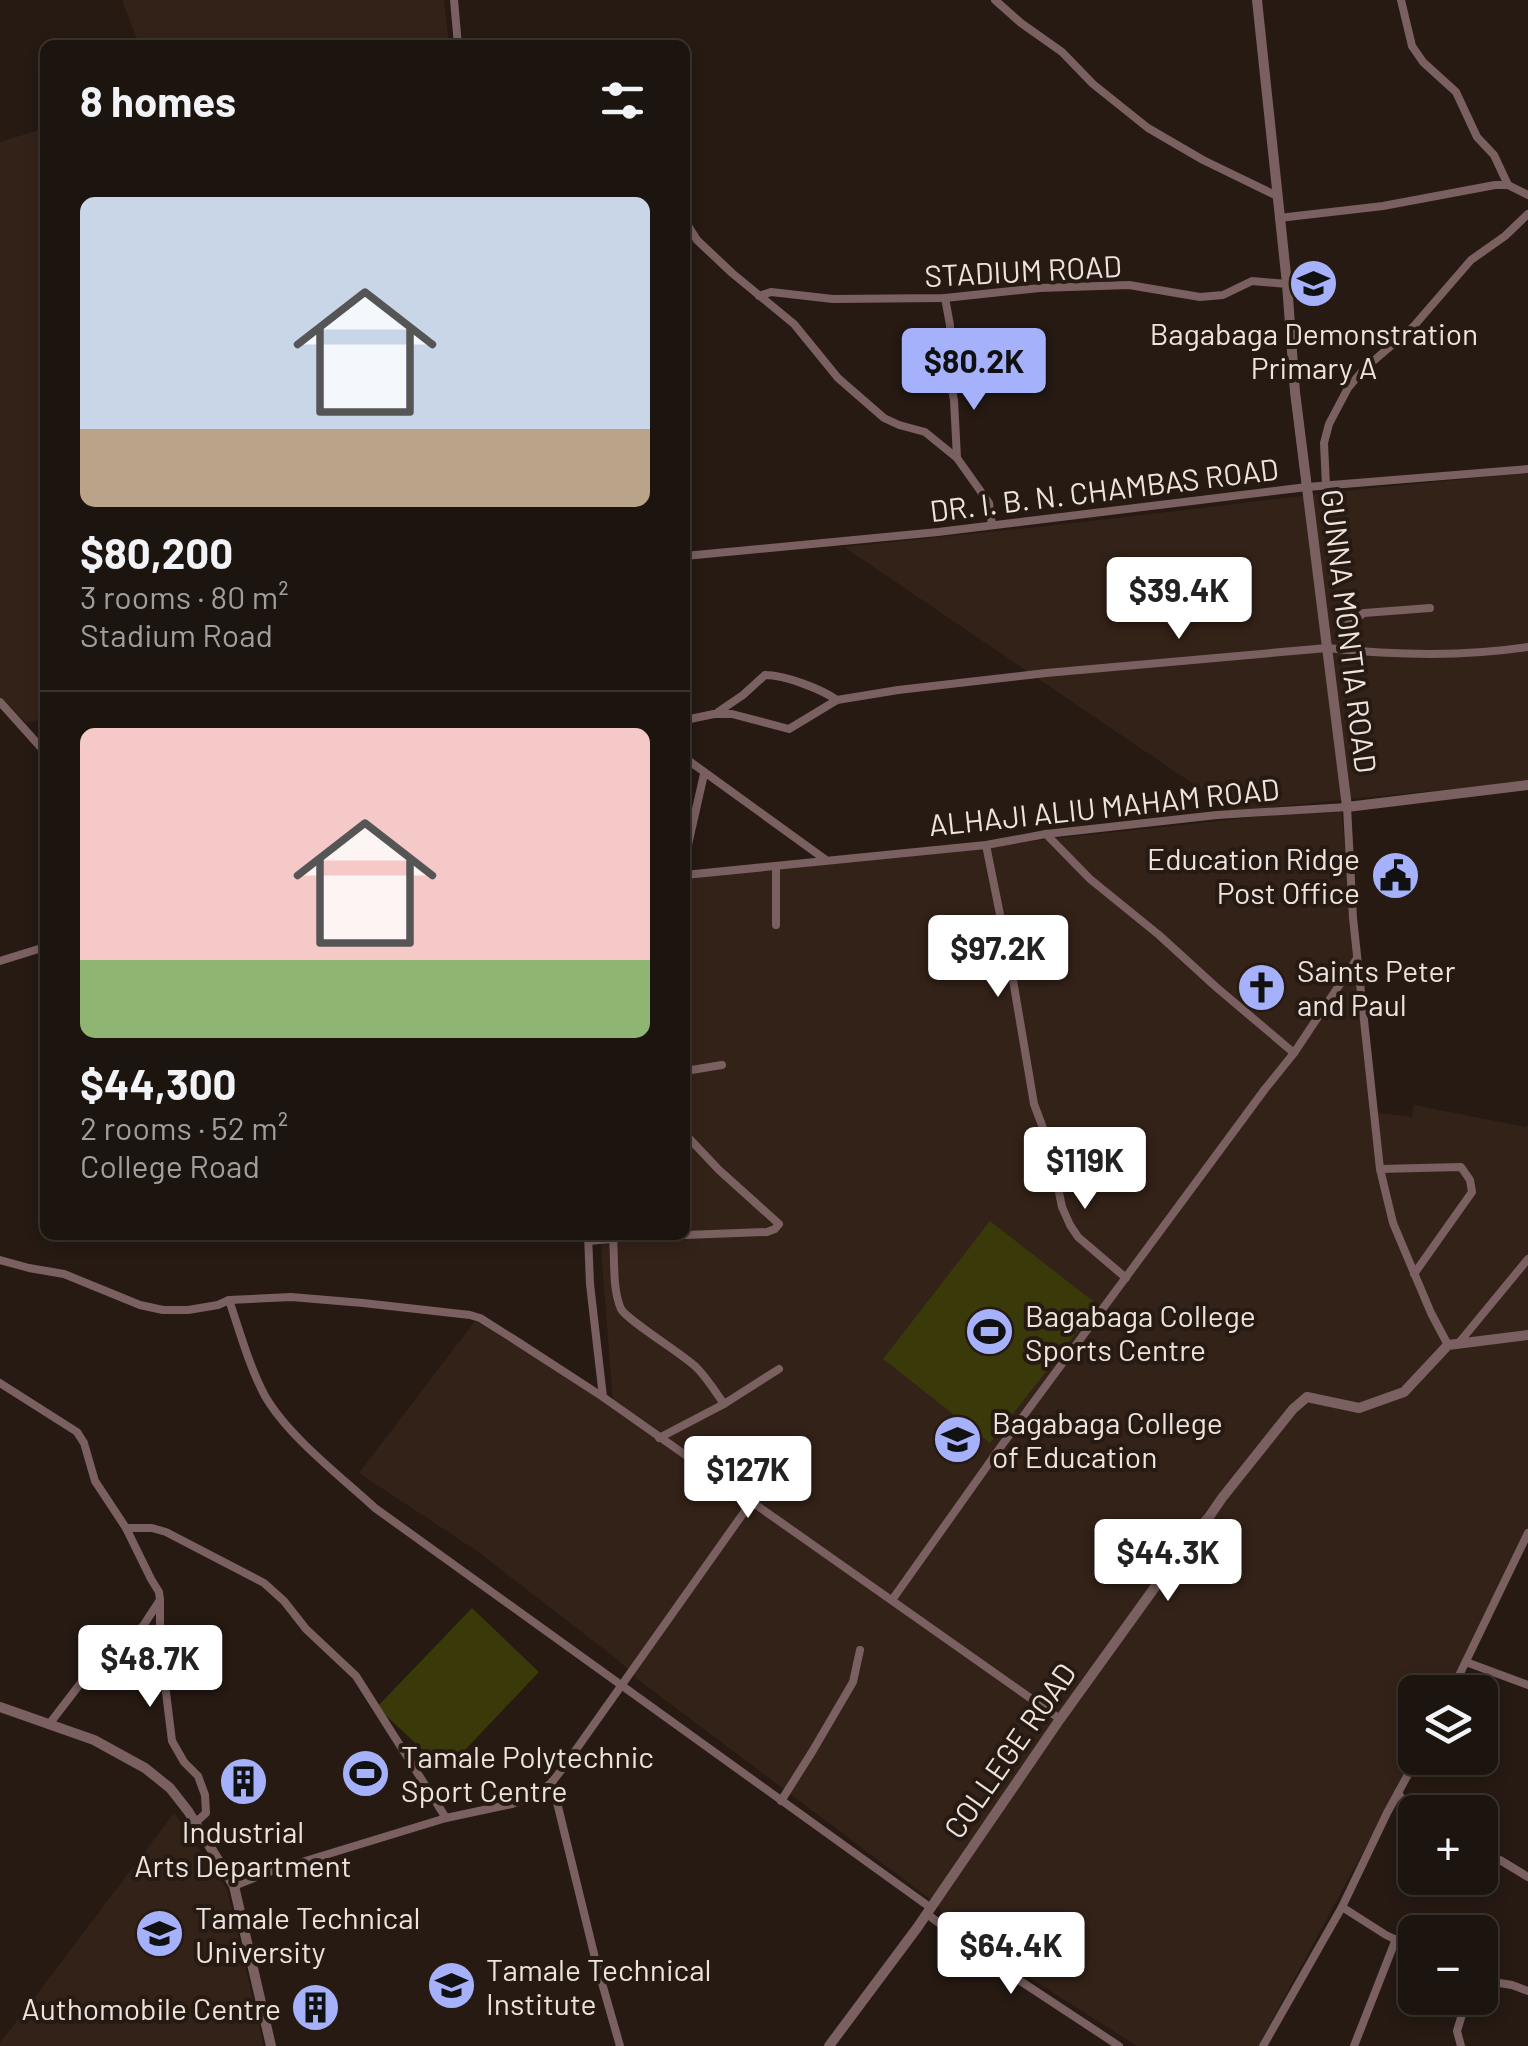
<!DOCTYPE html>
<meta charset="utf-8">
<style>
:root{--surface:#1c140e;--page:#251d17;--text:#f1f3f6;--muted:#a09e9e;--line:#3a332e;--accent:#a6b1fc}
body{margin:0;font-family:Barlow,sans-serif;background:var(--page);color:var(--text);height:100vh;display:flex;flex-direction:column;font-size:38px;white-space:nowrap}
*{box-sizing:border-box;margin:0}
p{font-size:32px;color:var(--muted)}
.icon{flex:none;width:55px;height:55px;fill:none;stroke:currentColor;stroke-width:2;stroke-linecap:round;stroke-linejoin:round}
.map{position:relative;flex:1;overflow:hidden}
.drawer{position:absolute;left:40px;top:40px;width:650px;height:1200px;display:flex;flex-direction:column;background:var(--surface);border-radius:15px;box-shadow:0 5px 15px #0003,0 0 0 2px var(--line)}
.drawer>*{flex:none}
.buttons{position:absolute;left:1398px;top:1675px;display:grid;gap:20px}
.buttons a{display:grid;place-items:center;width:100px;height:100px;border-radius:15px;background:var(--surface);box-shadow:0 5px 15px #0003,0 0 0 2px var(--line);font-size:50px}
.price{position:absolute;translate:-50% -85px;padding:0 22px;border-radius:10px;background:#fff;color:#222;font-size:32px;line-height:65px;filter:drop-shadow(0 2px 5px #0008)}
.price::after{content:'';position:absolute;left:50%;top:60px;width:30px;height:22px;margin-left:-15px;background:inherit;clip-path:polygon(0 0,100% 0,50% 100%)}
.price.active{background:var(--accent);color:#111}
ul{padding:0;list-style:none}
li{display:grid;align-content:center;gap:20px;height:530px;padding:0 40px}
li+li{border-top:2px solid var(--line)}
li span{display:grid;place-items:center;height:310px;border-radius:15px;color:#555}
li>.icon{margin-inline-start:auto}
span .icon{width:180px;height:180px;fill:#fffc;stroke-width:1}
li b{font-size:42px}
h2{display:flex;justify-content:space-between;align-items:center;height:120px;padding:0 40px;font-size:42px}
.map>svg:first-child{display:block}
.built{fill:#332218}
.green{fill:#39390a}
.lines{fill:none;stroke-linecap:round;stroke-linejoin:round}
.minor{stroke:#7a6060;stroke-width:8}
.tertiary{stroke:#7a6060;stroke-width:10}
.labels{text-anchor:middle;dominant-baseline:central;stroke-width:8;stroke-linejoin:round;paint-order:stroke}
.street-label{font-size:30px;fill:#ede4df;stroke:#261a13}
.poi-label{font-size:30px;fill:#ede4df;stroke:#261a13;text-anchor:start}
</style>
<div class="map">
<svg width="1528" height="2046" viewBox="0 0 1528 2046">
<rect width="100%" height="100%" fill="#261a13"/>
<g class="built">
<polygon points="122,0 444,0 449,45 139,45"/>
<polygon points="45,128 45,718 26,723 0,696 0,142"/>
<polygon points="1528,473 1528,781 1233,811 844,547 1048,526 1362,489"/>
<polygon points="1341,808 1371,1112 1412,1117 1414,1105 1526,1127 1528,1124 1528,1536 1448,1692 1415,1692 1415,1756 1258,2046 1137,2046 947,1925 938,1905 641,1682 619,1661 481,1554 359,1473 475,1321 613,1403 600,1235 685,1235 685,878"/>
<polygon points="174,1813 227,1889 264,2046 0,2046 0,2043"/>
</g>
<g class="green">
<polygon points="990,1221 1098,1305 990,1443 883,1359"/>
<polygon points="472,1608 539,1672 445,1771 377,1707"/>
</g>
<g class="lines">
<g class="minor">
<polyline points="454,0 458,45"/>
<polyline points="995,0 1021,23 1062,52 1093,84 1148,128 1203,160 1277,196"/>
<polyline points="1401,0 1412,46 1423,62 1456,92 1477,137 1494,155 1508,185"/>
<polyline points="1279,218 1383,206 1495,185 1508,185 1528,195"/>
<polyline points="685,221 697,240 732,273 794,324 838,378 884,418 899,425 925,432 957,458"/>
<polyline points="759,296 771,292 833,299 945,298 1040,288 1129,285 1200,297 1223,295 1252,281 1287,284"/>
<polyline points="945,298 950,325 950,380 954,400 957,458 989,503 992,525"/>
<polyline points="1326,486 1324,443 1329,424 1348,388 1364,369 1413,327 1471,260 1505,236 1528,214"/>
<polyline points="685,556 938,532 1307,487 1528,469"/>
<polyline points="1345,650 1347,625 1364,613 1430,608"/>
<polyline points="0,702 45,752"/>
<path d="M718 712 743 695 765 675C785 675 821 689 837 700"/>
<path d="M685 720 714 714H732L789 729 837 700 898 690 1046 673 1327 648C1392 655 1463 657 1528 647"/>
<polyline points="685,758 826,860"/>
<polyline points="1046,834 1090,879 1159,935 1216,987 1294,1053"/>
<polyline points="986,845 1012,974 1034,1104 1049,1144 1062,1207 1070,1225 1078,1237 1126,1278"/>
<polyline points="685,858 704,774"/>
<polyline points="776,867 776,925"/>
<polyline points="685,875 986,845 1046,834 1217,815 1347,807 1353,918 1380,1169 1393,1223 1431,1313 1448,1345"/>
<polyline points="0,961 45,947"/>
<polyline points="685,1071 722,1065"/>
<polyline points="685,1134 719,1170 779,1224 775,1229 767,1232 685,1235"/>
<polyline points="1380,1169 1461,1167 1470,1180 1472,1192 1414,1274"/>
<polyline points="588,1235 590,1284 603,1397 1060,1719"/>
<path d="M613 1239C615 1261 612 1288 621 1309 627 1320 681 1353 696 1367 707 1378 715 1391 724 1404L659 1438"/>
<polyline points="589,1241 641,1236 682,1235"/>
<polyline points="0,1260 29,1268 64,1274 140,1305 163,1310 188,1310 218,1305 229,1300 291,1297 363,1303 470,1315 480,1318 515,1340 603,1397"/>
<path d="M229 1300C240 1332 249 1366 265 1396 288 1436 340 1476 375 1508L931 1908"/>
<polyline points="1458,1344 1528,1259"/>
<polyline points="0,1383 77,1432 84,1443 95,1481 126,1528 151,1579 159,1592 160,1600 143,1626 107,1657 80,1684 50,1723"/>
<polyline points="724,1404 779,1369"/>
<polyline points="126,1528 152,1528 166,1532 264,1583 284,1601 306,1629 356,1676 446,1818"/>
<polyline points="160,1600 160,1644 172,1741 184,1762 198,1776 205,1795 206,1813 195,1823"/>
<polyline points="892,1600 1002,1445 1265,1089 1294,1053 1356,960"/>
<polyline points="1466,1662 1528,1685"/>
<polyline points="1451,1692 1528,1533"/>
<polyline points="552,1782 596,1962 620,2046"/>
<polyline points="1398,1793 1415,1818"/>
<polyline points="781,1801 812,1752 853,1682 860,1650"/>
<polyline points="1480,1854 1500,1860 1528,1877"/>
<polyline points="234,1886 266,1873 446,1818 512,1804 537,1794 552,1782 563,1768 752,1501"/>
<polyline points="927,1914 984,1957 1119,2046"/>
<polyline points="1415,1949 1386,1935 1342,1907 1387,1813 1417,1758"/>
<polyline points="1480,1980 1512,1985 1528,1991"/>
<polyline points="1263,2046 1342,1907"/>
<polyline points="1354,2046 1396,1939"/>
<polyline points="1461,2046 1457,2031 1467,1998"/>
</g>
<g class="tertiary">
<polyline points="1257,0 1287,284 1295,392 1347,807 1528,785"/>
<polyline points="0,1707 94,1740 145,1768 170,1788 188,1811 234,1886 271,2046"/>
<polyline points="829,2046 917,1928 1060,1719 1191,1537 1209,1517 1222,1498 1293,1409 1307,1397 1359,1408 1404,1392 1448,1345 1528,1335"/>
</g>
</g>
<defs>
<symbol id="school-disc" viewBox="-11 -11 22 22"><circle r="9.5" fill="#a6b1fc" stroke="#261a13"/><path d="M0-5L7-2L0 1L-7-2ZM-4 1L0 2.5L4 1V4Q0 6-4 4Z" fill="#111"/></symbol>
<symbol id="civic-disc" viewBox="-11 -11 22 22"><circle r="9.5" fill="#a6b1fc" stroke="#261a13"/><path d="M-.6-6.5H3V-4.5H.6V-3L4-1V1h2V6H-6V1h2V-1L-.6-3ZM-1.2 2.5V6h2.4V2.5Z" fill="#111"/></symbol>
<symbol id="church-disc" viewBox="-11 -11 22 22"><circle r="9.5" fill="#a6b1fc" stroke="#261a13"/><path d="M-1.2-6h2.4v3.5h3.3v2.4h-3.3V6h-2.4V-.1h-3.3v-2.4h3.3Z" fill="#111"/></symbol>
<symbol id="stadium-disc" viewBox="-11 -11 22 22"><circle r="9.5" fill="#a6b1fc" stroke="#261a13"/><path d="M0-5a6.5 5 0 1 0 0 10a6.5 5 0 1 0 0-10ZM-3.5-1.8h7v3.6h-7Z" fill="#111"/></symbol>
<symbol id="university-disc" viewBox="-11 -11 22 22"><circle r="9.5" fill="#a6b1fc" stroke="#261a13"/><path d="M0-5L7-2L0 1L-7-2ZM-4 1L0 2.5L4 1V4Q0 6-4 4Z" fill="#111"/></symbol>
<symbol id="building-disc" viewBox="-11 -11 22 22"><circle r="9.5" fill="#a6b1fc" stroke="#261a13"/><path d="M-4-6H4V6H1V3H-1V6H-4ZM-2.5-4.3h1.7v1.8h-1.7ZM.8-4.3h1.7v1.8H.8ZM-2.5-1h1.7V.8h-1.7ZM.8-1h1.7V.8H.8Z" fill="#111"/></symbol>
</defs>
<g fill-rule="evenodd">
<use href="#school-disc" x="1286" y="256" width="55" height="55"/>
<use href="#civic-disc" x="1368" y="848" width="55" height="55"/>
<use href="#church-disc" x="1234" y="960" width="55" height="55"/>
<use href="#stadium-disc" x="962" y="1304" width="55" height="55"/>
<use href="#university-disc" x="930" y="1412" width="55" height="55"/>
<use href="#stadium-disc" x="338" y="1746" width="55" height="55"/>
<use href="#building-disc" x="216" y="1754" width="55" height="55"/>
<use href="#university-disc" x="132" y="1906" width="55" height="55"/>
<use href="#school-disc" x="424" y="1958" width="55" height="55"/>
<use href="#building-disc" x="288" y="1980" width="55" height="55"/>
</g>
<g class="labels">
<g class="street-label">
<text transform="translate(1023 270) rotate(-3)">STADIUM ROAD</text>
<text transform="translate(1104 489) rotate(-7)">DR. I. B. N. CHAMBAS ROAD</text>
<text transform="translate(1350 631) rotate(83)">GUNNA MONTIA ROAD</text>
<text transform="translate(1104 806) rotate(-6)">ALHAJI ALIU MAHAM ROAD</text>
<text transform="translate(1009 1750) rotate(-55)">COLLEGE ROAD</text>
</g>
<g class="poi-label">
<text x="1314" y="333" text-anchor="middle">Bagabaga Demonstration<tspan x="1314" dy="34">Primary A</tspan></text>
<text x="1360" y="858" text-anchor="end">Education Ridge<tspan x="1360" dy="34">Post Office</tspan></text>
<text x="1297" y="970">Saints Peter<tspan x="1297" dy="34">and Paul</tspan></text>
<text x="1025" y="1315">Bagabaga College<tspan x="1025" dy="34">Sports Centre</tspan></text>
<text x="992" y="1422">Bagabaga College<tspan x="992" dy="34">of Education</tspan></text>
<text x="401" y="1756">Tamale Polytechnic<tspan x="401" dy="34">Sport Centre</tspan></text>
<text x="243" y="1831" text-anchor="middle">Industrial<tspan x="243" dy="34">Arts Department</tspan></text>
<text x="195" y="1917">Tamale Technical<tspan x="195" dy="34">University</tspan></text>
<text x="486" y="1969">Tamale Technical<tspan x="486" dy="34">Institute</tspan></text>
<text x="281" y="2008" text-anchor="end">Authomobile Centre</text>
</g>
</g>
</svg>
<div class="buttons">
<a><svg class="icon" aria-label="layers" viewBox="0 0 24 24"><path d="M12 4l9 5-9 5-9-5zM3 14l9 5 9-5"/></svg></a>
<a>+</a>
<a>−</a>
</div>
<b class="price active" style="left:974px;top:413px">$80.2K</b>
<b class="price" style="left:1179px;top:642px">$39.4K</b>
<b class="price" style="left:998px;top:1000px">$97.2K</b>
<b class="price" style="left:1085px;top:1212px">$119K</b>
<b class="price" style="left:748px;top:1521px">$127K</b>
<b class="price" style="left:1168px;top:1604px">$44.3K</b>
<b class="price" style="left:150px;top:1710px">$48.7K</b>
<b class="price" style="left:1011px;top:1997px">$64.4K</b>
<section class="drawer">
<h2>8 homes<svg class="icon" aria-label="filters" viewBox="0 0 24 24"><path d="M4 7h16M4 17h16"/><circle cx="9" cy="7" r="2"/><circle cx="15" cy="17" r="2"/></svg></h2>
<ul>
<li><span style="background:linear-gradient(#c9d6e8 75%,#b9a48a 0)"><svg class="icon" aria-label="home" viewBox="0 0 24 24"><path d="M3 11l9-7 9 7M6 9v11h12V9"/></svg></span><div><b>$80,200</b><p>3 rooms · 80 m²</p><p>Stadium Road</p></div></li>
<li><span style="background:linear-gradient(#f6c9c9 75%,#8fb573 0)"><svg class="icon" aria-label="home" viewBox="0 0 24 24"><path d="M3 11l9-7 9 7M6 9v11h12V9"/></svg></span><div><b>$44,300</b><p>2 rooms · 52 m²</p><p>College Road</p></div></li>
</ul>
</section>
</div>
